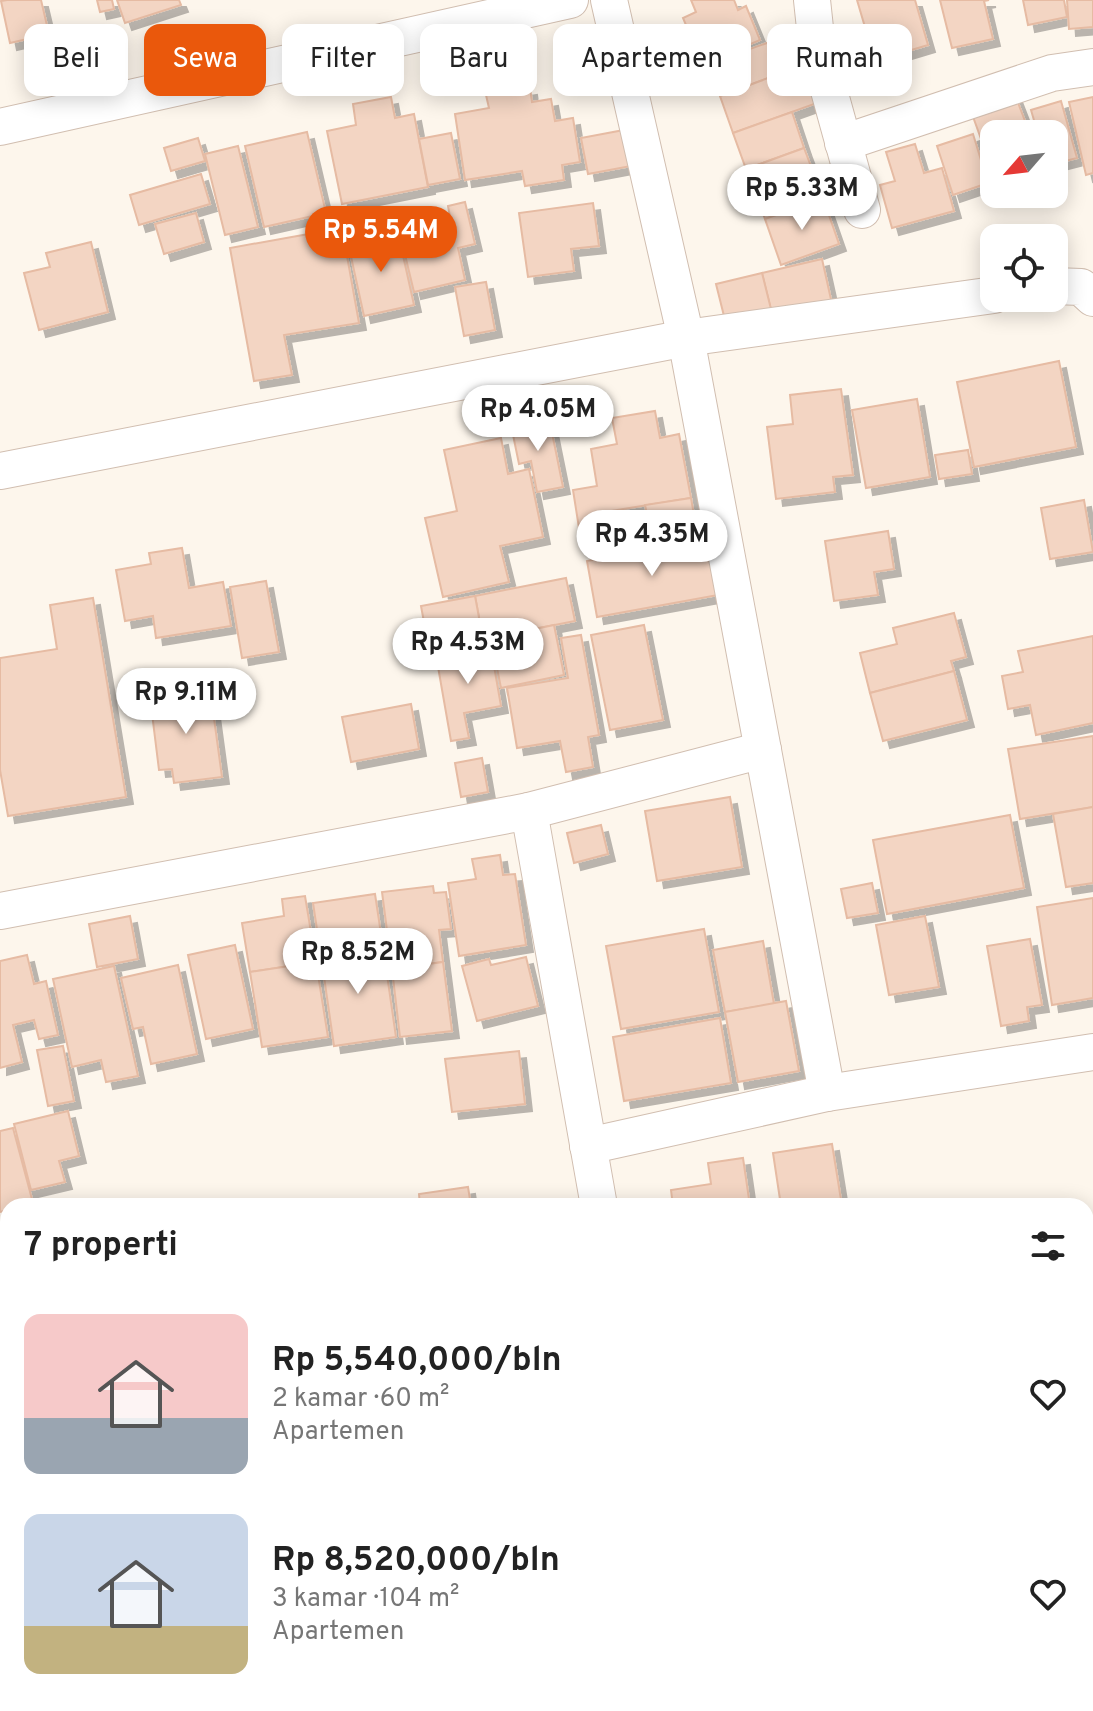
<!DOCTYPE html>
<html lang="id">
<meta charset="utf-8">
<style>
:root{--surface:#fff;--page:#f2f2f2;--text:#222;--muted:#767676;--accent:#ea580c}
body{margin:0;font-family:Overpass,sans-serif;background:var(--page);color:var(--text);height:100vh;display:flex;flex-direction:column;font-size:30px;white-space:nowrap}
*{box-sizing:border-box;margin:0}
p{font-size:26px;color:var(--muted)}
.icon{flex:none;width:44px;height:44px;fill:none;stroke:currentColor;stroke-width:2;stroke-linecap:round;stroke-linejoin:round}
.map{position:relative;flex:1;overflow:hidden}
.panel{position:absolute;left:0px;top:1198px;width:1094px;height:514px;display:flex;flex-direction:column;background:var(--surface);border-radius:24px 24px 0 0;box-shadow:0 4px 20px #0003}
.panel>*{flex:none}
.top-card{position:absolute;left:24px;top:24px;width:1046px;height:72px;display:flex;gap:16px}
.needle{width:52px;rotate:242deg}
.fabs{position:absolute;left:980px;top:120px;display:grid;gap:16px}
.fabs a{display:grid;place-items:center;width:88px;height:88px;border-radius:16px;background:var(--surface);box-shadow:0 4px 20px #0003;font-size:40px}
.price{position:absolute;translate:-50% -68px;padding:0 18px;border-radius:28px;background:#fff;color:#222;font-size:26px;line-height:52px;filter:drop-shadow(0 2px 4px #0008)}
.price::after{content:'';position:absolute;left:50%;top:48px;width:24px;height:18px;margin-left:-12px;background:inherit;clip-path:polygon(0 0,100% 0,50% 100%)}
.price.on{background:var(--accent);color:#fff}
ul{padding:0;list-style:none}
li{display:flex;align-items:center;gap:24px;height:200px;padding:0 24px}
li span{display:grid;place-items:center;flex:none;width:224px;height:160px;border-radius:16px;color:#555}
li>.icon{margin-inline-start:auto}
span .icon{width:96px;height:96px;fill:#fffc;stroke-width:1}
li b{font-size:34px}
h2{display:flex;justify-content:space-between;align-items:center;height:96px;padding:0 24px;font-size:34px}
.chip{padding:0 28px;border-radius:16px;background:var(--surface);box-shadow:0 4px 20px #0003;font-size:28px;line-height:72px}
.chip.on{background:var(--accent);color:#fff}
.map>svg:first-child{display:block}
.building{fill:#f3d5c3;stroke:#e6bba3;stroke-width:2;filter:url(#shadow)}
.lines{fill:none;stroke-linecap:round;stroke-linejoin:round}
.street-casing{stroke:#d1beb0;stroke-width:38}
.street{stroke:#fff;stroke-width:36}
</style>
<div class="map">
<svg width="1093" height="1711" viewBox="0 0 1093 1711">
<defs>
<filter id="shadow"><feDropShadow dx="7" dy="7" stdDeviation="0" flood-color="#0004"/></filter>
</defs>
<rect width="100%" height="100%" fill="#fdf6ec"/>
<g class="building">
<polygon points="7,0 41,0 49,34 10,43 1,1"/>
<polygon points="97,0 112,0 114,9 100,12"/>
<polygon points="117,0 179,0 181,5 125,23"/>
<polygon points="691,0 734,0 738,10 746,6 760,40 716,59 710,43 696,49 683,18 696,12"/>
<polygon points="857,0 915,0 928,45 875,61"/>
<polygon points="940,0 989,0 984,1 993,39 952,48"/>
<polygon points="1023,0 1064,0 1067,17 1028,25"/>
<polygon points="1067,0 1093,0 1093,27 1069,29"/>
<polygon points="792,34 803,65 720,96 708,64"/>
<polygon points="803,65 817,103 733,133 720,96"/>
<polygon points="530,88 532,102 551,99 555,121 573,118 580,162 562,165 564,180 525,186 522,171 465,180 455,114 489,108 486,95"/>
<polygon points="1015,95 1030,134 994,134 994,175 971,111"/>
<polygon points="391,97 395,118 414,114 428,187 342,204 327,131 356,125 353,104"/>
<polygon points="1093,97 1093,173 1086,175 1069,102"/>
<polygon points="1061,101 1077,158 1054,164 1054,134 1038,134 1031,110"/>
<polygon points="792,112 804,148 746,169 733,133"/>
<polygon points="624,130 631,166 588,174 581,138"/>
<polygon points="307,132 326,213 264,227 245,146"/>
<polygon points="451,133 460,179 428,185 419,139"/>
<polygon points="973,134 988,183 953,195 937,146"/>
<polygon points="198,138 205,161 171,171 164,148"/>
<polygon points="915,144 924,173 942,168 954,211 892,228 880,185 895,181 886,152"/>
<polygon points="238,146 258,227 225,235 205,154"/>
<polygon points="804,148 823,198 765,219 746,169"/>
<polygon points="201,174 210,204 139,225 130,195"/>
<polygon points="823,198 839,244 781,265 765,219"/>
<polygon points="465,202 475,244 458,248 465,280 414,292 400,234 451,222 448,206"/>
<polygon points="593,203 599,246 571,249 574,271 528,277 519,213"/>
<polygon points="196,213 204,242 164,254 155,224"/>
<polygon points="342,228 359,323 284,335 292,375 254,381 230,248"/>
<polygon points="398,233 414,305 364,316 348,243"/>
<polygon points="91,242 108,312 39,330 24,273 50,267 46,253"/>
<polygon points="822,259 832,304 773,318 762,273"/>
<polygon points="762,273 771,309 725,320 716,284"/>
<polygon points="486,282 495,330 464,336 455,287"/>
<polygon points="1059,361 1076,447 974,467 957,382"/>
<polygon points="841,389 853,475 833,477 835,492 776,499 767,427 793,424 790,395"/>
<polygon points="917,399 930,477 866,488 852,410"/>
<polygon points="655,411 660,438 679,434 691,498 611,511 613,522 579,528 573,490 597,486 591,449 617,444 612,418"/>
<polygon points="549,418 563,487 537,492 531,461 519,464 511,425"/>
<polygon points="501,438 508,474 529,469 543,537 500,546 509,582 443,597 425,518 457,511 444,450"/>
<polygon points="968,450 972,474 939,479 935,455"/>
<polygon points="691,498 694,515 649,523 645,505"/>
<polygon points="1084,500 1093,552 1050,559 1041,508"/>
<polygon points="888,531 894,569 874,572 878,595 834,601 825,541"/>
<polygon points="708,539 718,595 597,617 587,561"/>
<polygon points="182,548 189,588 223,582 231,626 156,638 153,616 125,621 116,570 151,564 149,553"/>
<polygon points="566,578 575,621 483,639 475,596"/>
<polygon points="266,581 279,652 242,658 230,587"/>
<polygon points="475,596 483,639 429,649 421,606"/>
<polygon points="93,598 126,797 8,816 0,770 0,658 57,649 50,605"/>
<polygon points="954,613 966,657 951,661 954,671 870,693 860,653 897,644 893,628"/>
<polygon points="554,625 564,675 501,688 491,638"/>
<polygon points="644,625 663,720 610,730 591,635"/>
<polygon points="581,635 599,735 588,737 593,767 566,772 560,741 517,748 507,688 568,678 561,638"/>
<polygon points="1093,636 1093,723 1036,735 1030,705 1008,709 1002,676 1023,672 1018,651"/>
<polygon points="490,643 501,706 464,713 469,738 451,741 437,661 451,659 449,650"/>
<polygon points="954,671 967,720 883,741 870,693"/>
<polygon points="210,689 222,777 174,783 172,769 159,770 150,697"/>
<polygon points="411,704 419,749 351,762 342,717"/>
<polygon points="1093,736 1093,807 1020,819 1008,749"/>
<polygon points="482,758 488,792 461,797 455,763"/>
<polygon points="730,797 742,867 657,881 645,811"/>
<polygon points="1093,807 1093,883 1066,887 1053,814"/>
<polygon points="1010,815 1024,888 887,914 873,840"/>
<polygon points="601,825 608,854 574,863 567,833"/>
<polygon points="500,855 503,875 515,874 526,945 459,956 448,883 476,879 472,859"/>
<polygon points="872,883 878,913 847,918 841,889"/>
<polygon points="433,886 434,893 446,892 451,929 439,930 443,962 392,969 382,892"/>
<polygon points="375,894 383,947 321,956 313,903"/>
<polygon points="305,896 316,962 250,972 242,923 284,916 282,899"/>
<polygon points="1093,898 1093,998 1052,1005 1037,907"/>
<polygon points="130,916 138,959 97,967 89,924"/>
<polygon points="925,916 939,987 889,995 876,925"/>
<polygon points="704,929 719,1012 621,1029 606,946"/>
<polygon points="1030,939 1042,1005 1027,1007 1029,1021 1001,1026 987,946"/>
<polygon points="763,941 774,1004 725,1012 713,950"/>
<polygon points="235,945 253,1029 206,1039 188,955"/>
<polygon points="383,947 396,1037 334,1046 321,956"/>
<polygon points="27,955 34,984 46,981 58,1035 39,1039 34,1020 13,1025 22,1062 0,1068 0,961"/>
<polygon points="526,957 538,1006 477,1021 462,966 489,959 491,965"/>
<polygon points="316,962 328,1037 262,1047 250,972"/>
<polygon points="443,962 452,1031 400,1037 392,969"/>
<polygon points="178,965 197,1054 151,1064 143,1027 133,1029 121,978"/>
<polygon points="114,966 138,1076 106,1082 101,1060 72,1067 53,979"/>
<polygon points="786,1001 799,1071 738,1082 725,1012"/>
<polygon points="720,1018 731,1083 624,1101 613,1037"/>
<polygon points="63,1046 74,1101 48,1106 37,1050"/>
<polygon points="519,1051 525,1104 452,1112 445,1059"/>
<polygon points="68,1111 79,1156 59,1161 65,1182 31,1190 14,1124"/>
<polygon points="13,1128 33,1203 8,1206 8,1210 0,1212 0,1131"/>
<polygon points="832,1144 842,1206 781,1206 773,1153"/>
<polygon points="743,1158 750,1206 673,1206 671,1190 711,1184 708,1163"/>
<polygon points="468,1187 471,1206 420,1206 419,1194"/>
<polygon points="1093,1396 1093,1459 1086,1459 1086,1397"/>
<polygon points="1093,1518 1093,1578 1092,1566 1086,1566 1086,1519"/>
<rect x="1086" y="1618" width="7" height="55"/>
<polygon points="1086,1688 1093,1688 1093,1710 1054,1709 1054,1704 1086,1704"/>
<rect x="1009" y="1704" width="41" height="6"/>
</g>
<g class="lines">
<defs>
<g id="street">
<polyline points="609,0 686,338 827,1093"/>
<polyline points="812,0 817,47 862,210"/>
<polyline points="0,127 570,0"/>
<polyline points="843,143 1052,73 1093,67"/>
<polyline points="1054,286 1081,287 1093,298"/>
<polyline points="0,471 686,338 994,295"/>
<polyline points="529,811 763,750"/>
<polyline points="0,911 529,811 599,1206"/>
<polyline points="588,1146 827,1093 1093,1052"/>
<polyline points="1086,1481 1093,1480"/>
<polyline points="696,1704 698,1711"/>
</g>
</defs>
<use href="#street" class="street-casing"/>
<use href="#street" class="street"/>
</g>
</svg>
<div class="fabs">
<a><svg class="needle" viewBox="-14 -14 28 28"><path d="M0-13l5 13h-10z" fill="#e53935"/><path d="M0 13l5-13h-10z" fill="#767676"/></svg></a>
<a><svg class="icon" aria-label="locate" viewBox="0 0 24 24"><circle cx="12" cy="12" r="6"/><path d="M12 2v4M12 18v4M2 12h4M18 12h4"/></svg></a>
</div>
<b class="price" style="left:802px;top:232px">Rp 5.33M</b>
<b class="price on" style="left:381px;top:274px">Rp 5.54M</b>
<b class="price" style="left:538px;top:453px">Rp 4.05M</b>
<b class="price" style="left:652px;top:578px">Rp 4.35M</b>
<b class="price" style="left:468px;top:686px">Rp 4.53M</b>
<b class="price" style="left:186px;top:736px">Rp 9.11M</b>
<b class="price" style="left:358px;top:996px">Rp 8.52M</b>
<div class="top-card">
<a class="chip">Beli</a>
<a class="chip on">Sewa</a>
<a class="chip">Filter</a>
<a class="chip">Baru</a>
<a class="chip">Apartemen</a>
<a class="chip">Rumah</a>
</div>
<section class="panel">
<h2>7 properti<svg class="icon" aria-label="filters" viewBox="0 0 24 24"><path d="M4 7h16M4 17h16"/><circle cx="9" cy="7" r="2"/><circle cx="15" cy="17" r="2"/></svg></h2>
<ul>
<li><span style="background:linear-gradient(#f6c9c9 65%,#9aa5b1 0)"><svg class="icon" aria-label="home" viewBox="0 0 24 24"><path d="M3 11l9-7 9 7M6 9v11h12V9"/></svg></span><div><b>Rp 5,540,000/bln</b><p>2 kamar · 60 m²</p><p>Apartemen</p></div><svg class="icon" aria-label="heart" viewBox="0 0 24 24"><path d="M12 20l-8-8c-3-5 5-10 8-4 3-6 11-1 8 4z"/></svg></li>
<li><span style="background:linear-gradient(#c9d6e8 70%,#c2b280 0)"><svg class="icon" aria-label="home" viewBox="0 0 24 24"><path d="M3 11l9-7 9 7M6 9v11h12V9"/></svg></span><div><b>Rp 8,520,000/bln</b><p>3 kamar · 104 m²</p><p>Apartemen</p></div><svg class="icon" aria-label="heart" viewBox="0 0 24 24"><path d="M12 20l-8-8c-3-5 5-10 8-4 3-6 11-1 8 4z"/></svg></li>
</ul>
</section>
</div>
